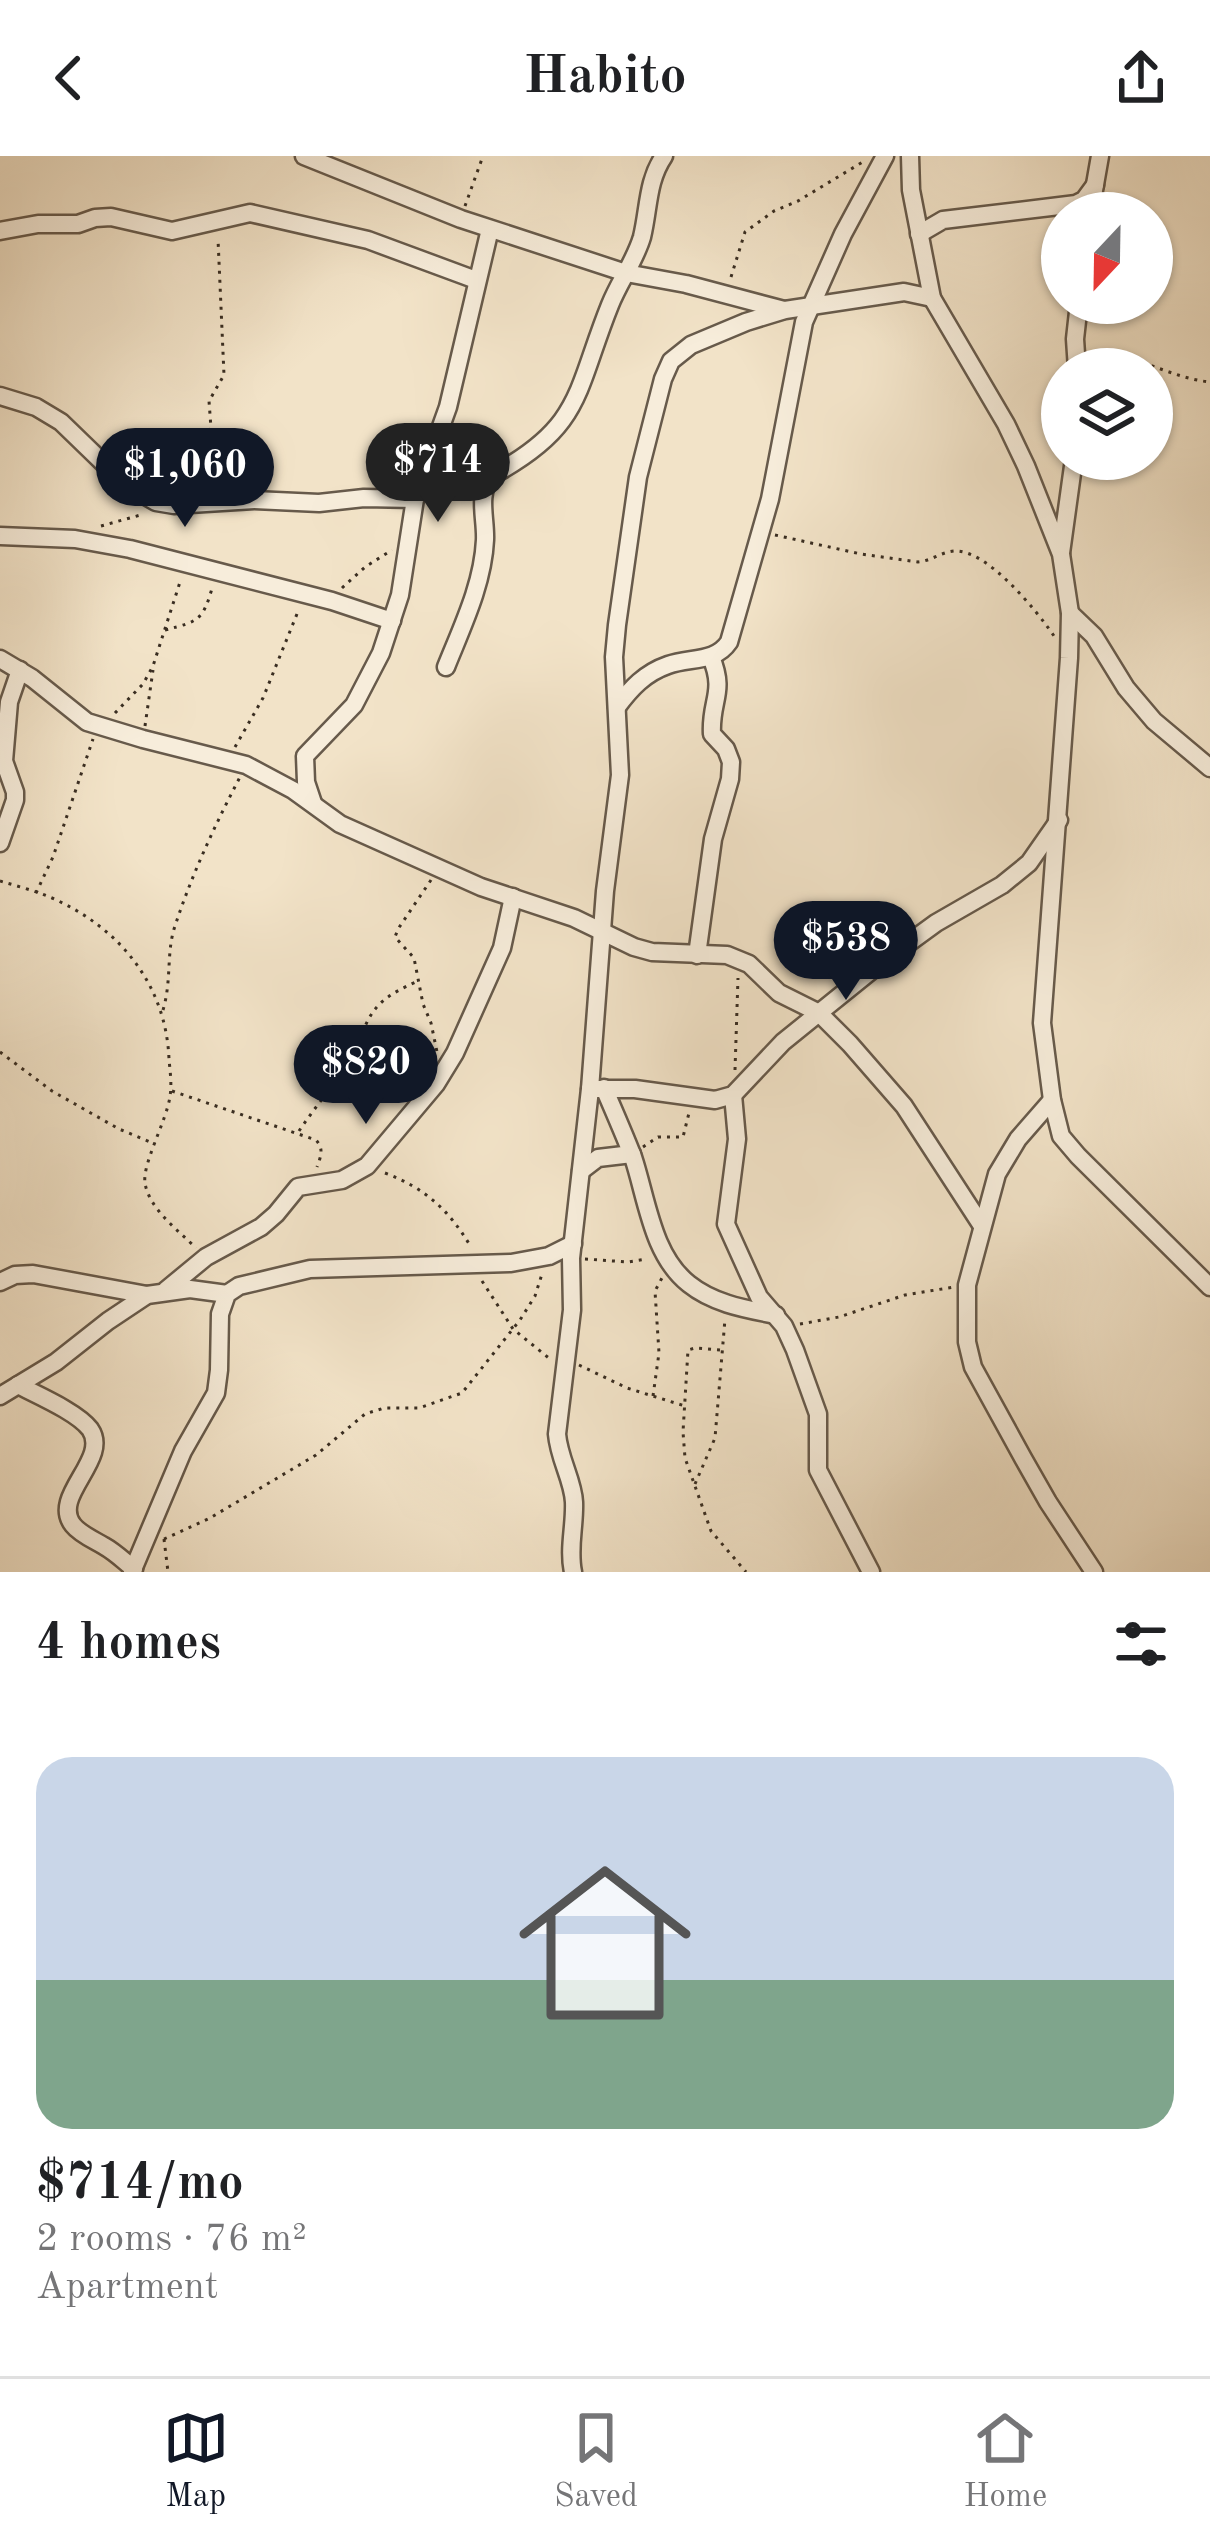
<!DOCTYPE html>
<meta charset="utf-8">
<style>
:root{--surface:#fff;--page:#f2f2f2;--text:#202124;--muted:#757577;--line:#e0e0e0;--accent:#111827}
body{margin:0;font-family:"Old Standard TT",serif;background:var(--page);color:var(--text);height:100vh;display:flex;flex-direction:column;font-size:45px;white-space:nowrap}
*{box-sizing:border-box;margin:0}
p{font-size:39px;color:var(--muted)}
.icon{flex:none;width:66px;height:66px;fill:none;stroke:currentColor;stroke-width:2;stroke-linecap:round;stroke-linejoin:round}
.map{position:relative;height:1416px;overflow:hidden}
.details{display:flex;flex-direction:column;background:var(--surface);flex:1}
.details>*{flex:none}
.needle{width:78px;rotate:202deg}
.fabs{position:absolute;left:1041px;top:36px;display:grid;gap:24px}
.fabs a{display:grid;place-items:center;width:132px;height:132px;border-radius:50%;background:var(--surface);box-shadow:0 3px 9px #0004;font-size:60px}
.price{position:absolute;translate:-50% -102px;padding:0 27px;border-radius:42px;background:var(--accent);color:#fff;font-size:39px;line-height:78px;filter:drop-shadow(0 3px 6px #0008)}
.price::after{content:'';position:absolute;left:50%;top:72px;width:36px;height:27px;margin-left:-18px;background:inherit;clip-path:polygon(0 0,100% 0,50% 100%)}
.price.on{background:#222;color:#fff}
ul{padding:0;list-style:none}
li{display:grid;align-content:center;gap:24px;height:636px;padding:0 36px}
li span{display:grid;place-items:center;height:372px;border-radius:36px;color:#555}
li>.icon{margin-inline-start:auto}
span .icon{width:216px;height:216px;fill:#fffc;stroke-width:1}
li b{font-size:51px}
h2{display:flex;justify-content:space-between;align-items:center;height:144px;padding:0 36px;font-size:51px}
header{display:flex;justify-content:space-between;align-items:center;height:156px;padding:0 36px;background:var(--surface);font-size:54px;font-weight:600}
.dock{display:flex;justify-content:space-around;align-items:center;height:168px;border-top:3px solid var(--line);background:var(--surface);font-size:33px;color:var(--muted)}
.dock a{display:grid;justify-items:center;gap:6px}
.dock .on{color:var(--accent)}
.map>svg:first-child{display:block}
.lines{fill:none;stroke-linecap:round;stroke-linejoin:round}
.minor-casing{stroke:#675a4b;stroke-width:21}
.path{stroke:#392d21;stroke-width:3;stroke-dasharray:3 6;stroke-linecap:butt}
.minor{stroke:#f7eddb;stroke-width:16}
</style>
<header><svg class="icon" aria-label="back" viewBox="0 0 24 24"><path d="M15 5l-7 7 7 7"/></svg>Habito<svg class="icon" aria-label="share" viewBox="0 0 24 24"><path d="M12 15V3M7 8l5-5 5 5M5 13v7h14v-7"/></svg></header>
<div class="map">
<svg width="1210" height="1416" viewBox="0 0 1210 1416">
<rect width="100%" height="100%" fill="#f2e3c8"/>
<filter id="stains"><feTurbulence type="fractalNoise" baseFrequency=".00167" numOctaves="4"/><feColorMatrix values="0 0 0 0 .2 0 0 0 0 .09 0 0 0 0 .02 0 0 0 .5 -.17"/></filter>
<radialGradient id="worn" r=".72"><stop offset=".6" stop-color="#630" stop-opacity="0"/><stop offset="1" stop-color="#630" stop-opacity=".3"/></radialGradient>
<g class="lines">
<defs>
<g id="minor">
<polyline points="304,0 461,63 626,117 686,128 784,154"/>
<polyline points="910,0 911,34 932,142 1006,268 1026,310 1061,398 1070,457 1069,502 1042,867 1052,944 1061,980 1078,1000 1210,1131"/>
<polyline points="1090,57 1100,0"/>
<polyline points="0,75 38,68 78,68 95,62 111,61 172,75 250,57 368,84 476,124"/>
<polyline points="919,78 943,64 1076,48 1084,44 1095,29"/>
<polyline points="1077,213 1075,183 1079,147"/>
<polyline points="0,240 36,251 61,266 125,328 156,346 174,349 254,344 319,347 364,342 415,343"/>
<polyline points="0,380 75,383 130,393 332,445 392,465"/>
<polyline points="1061,397 1074,303"/>
<polyline points="1070,457 1094,480 1126,532 1154,565 1210,612"/>
<polyline points="0,503 32,522 87,566 143,583 246,609 293,634 340,668 481,731 574,762 634,791 652,796 727,799 749,808 779,837 819,857 850,888 904,950 982,1070"/>
<path d="M446 511C462 471 483 428 485 384 486 362 477 340 491 320 583 271 575 236 610 149 619 126 635 105 642 81 649 52 647 25 664 0"/>
<path d="M617 551C631 532 645 517 668 509 690 501 715 507 729 486L770 343 804 166 843 78 885 0"/>
<polyline points="313,647 306,626 305,600 354,549 381,497 400,439 415,343 448,251 490,73"/>
<polyline points="0,687 15,644 15,636 4,605 9,546 20,514"/>
<path d="M697 799 713 683 730 623 731 606 726 593 712 578C710 544 726 537 711 501"/>
<path d="M604 932C614 955 624 978 633 1001 647 1043 652 1099 689 1128 714 1148 746 1153 776 1159"/>
<polyline points="590,933 635,933 715,944 733,939 783,886 877,810 936,767 1002,729 1029,707 1059,664"/>
<polyline points="733,939 737,983 726,1068 759,1141 784,1170 795,1194 818,1258 818,1314 871,1416"/>
<polyline points="1052,944 1018,983 997,1018 967,1129 967,1186 973,1211 1023,1302 1048,1346 1094,1416"/>
<polyline points="581,1015 598,1002 632,998"/>
<polyline points="0,1126 15,1119 33,1118 147,1139"/>
<polyline points="166,1134 206,1101 261,1071 276,1058 298,1031 342,1024 367,1010 436,928 455,897 502,792 513,741"/>
<path d="M18 1229C37 1239 77 1256 90 1273 111 1303 50 1340 73 1369 80 1378 94 1384 104 1390 115 1396 124 1405 134 1413"/>
<polyline points="0,1240 56,1206 108,1165 147,1139 190,1133 227,1138"/>
<polyline points="132,1416 183,1295 216,1237 219,1214 220,1158 227,1138 239,1130 310,1113 511,1107 549,1100 573,1088"/>
<path d="M573 1416C568 1392 575 1370 574 1346 573 1324 559 1303 557 1278L572 1154 571 1102 590 933 605 735 620 619 614 501 617 469 638 321 663 223 671 205 691 189 746 166 785 154 904 136 932 142"/>
</g>
</defs>
<use href="#minor" class="minor-casing"/>
<g class="path">
<polyline points="465,50 483,0"/>
<polyline points="731,121 745,76 774,55 798,45 866,4"/>
<path d="M1090 198C1132 195 1169 222 1210 226"/>
<polyline points="201,334 197,292 211,272 209,245 224,219 218,83"/>
<polyline points="101,370 144,358"/>
<path d="M775 379 861 398 918 406C931 405 941 396 954 395 987 393 1037 455 1054 480"/>
<polyline points="342,432 365,411 392,394"/>
<path d="M165 474C200 465 203 464 213 429"/>
<polyline points="115,557 143,528 153,510 181,423"/>
<polyline points="145,570 153,514"/>
<polyline points="235,591 263,542 299,453"/>
<polyline points="431,724 398,773 395,781 414,802 423,848 431,867 437,896"/>
<path d="M0 725C17 730 36 735 52 742 120 772 166 829 169 903 170 915 172 928 170 940 167 964 142 1008 145 1027 149 1053 179 1075 196 1092"/>
<polyline points="36,737 53,701 93,583"/>
<path d="M163 854C172 824 166 796 175 770 192 718 215 669 240 621"/>
<polyline points="0,896 52,935 119,973 155,988"/>
<polyline points="735,914 738,822"/>
<path d="M172 935 316 984C324 993 321 1000 317 1011"/>
<path d="M299 975C315 951 335 928 349 903 372 862 365 848 416 826"/>
<polyline points="643,991 658,981 683,981 689,957"/>
<path d="M385 1017C425 1032 449 1054 471 1091"/>
<polyline points="585,1103 628,1106 647,1103"/>
<polyline points="482,1125 513,1173 550,1203"/>
<polyline points="800,1168 839,1161 905,1139 954,1131"/>
<polyline points="720,1194 695,1192 688,1194 683,1276 685,1302 711,1375 746,1416"/>
<polyline points="579,1209 627,1232 685,1250"/>
<polyline points="653,1240 659,1197 655,1135 663,1120"/>
<polyline points="695,1328 715,1282 725,1163"/>
<polyline points="164,1383 210,1362 316,1299 365,1258 384,1252 419,1252 462,1237 520,1164 535,1140 542,1118"/>
<polyline points="164,1383 168,1416"/>
</g>
<use href="#minor" class="minor"/>
</g>
<rect width="100%" height="100%" filter="url(#stains)"/>
<rect width="100%" height="100%" fill="url(#worn)"/>
</svg>
<div class="fabs">
<a><svg class="needle" viewBox="-14 -14 28 28"><path d="M0-13l5 13h-10z" fill="#e53935"/><path d="M0 13l5-13h-10z" fill="#757577"/></svg></a>
<a><svg class="icon" aria-label="layers" viewBox="0 0 24 24"><path d="M12 4l9 5-9 5-9-5zM3 14l9 5 9-5"/></svg></a>
</div>
<b class="price on" style="left:438px;top:369px">$714</b>
<b class="price" style="left:185px;top:374px">$1,060</b>
<b class="price" style="left:846px;top:847px">$538</b>
<b class="price" style="left:366px;top:971px">$820</b>
</div>
<section class="details">
<h2>4 homes<svg class="icon" aria-label="filters" viewBox="0 0 24 24"><path d="M4 7h16M4 17h16"/><circle cx="9" cy="7" r="2"/><circle cx="15" cy="17" r="2"/></svg></h2>
<ul>
<li><span style="background:linear-gradient(#c9d6e8 60%,#7fa58c 0)"><svg class="icon" aria-label="home" viewBox="0 0 24 24"><path d="M3 11l9-7 9 7M6 9v11h12V9"/></svg></span><div><b>$714/mo</b><p>2 rooms · 76 m²</p><p>Apartment</p></div></li>
</ul>
</section>
<nav class="dock">
<a class="on"><svg class="icon" aria-label="map" viewBox="0 0 24 24"><path d="M3 6l6-2 6 2 6-2v14l-6 2-6-2-6 2zM9 4v14M15 6v14"/></svg>Map</a>
<a><svg class="icon" aria-label="saved" viewBox="0 0 24 24"><path d="M7 4h10v16l-5-4-5 4z"/></svg>Saved</a>
<a><svg class="icon" aria-label="home" viewBox="0 0 24 24"><path d="M3 11l9-7 9 7M6 9v11h12V9"/></svg>Home</a>
</nav>
